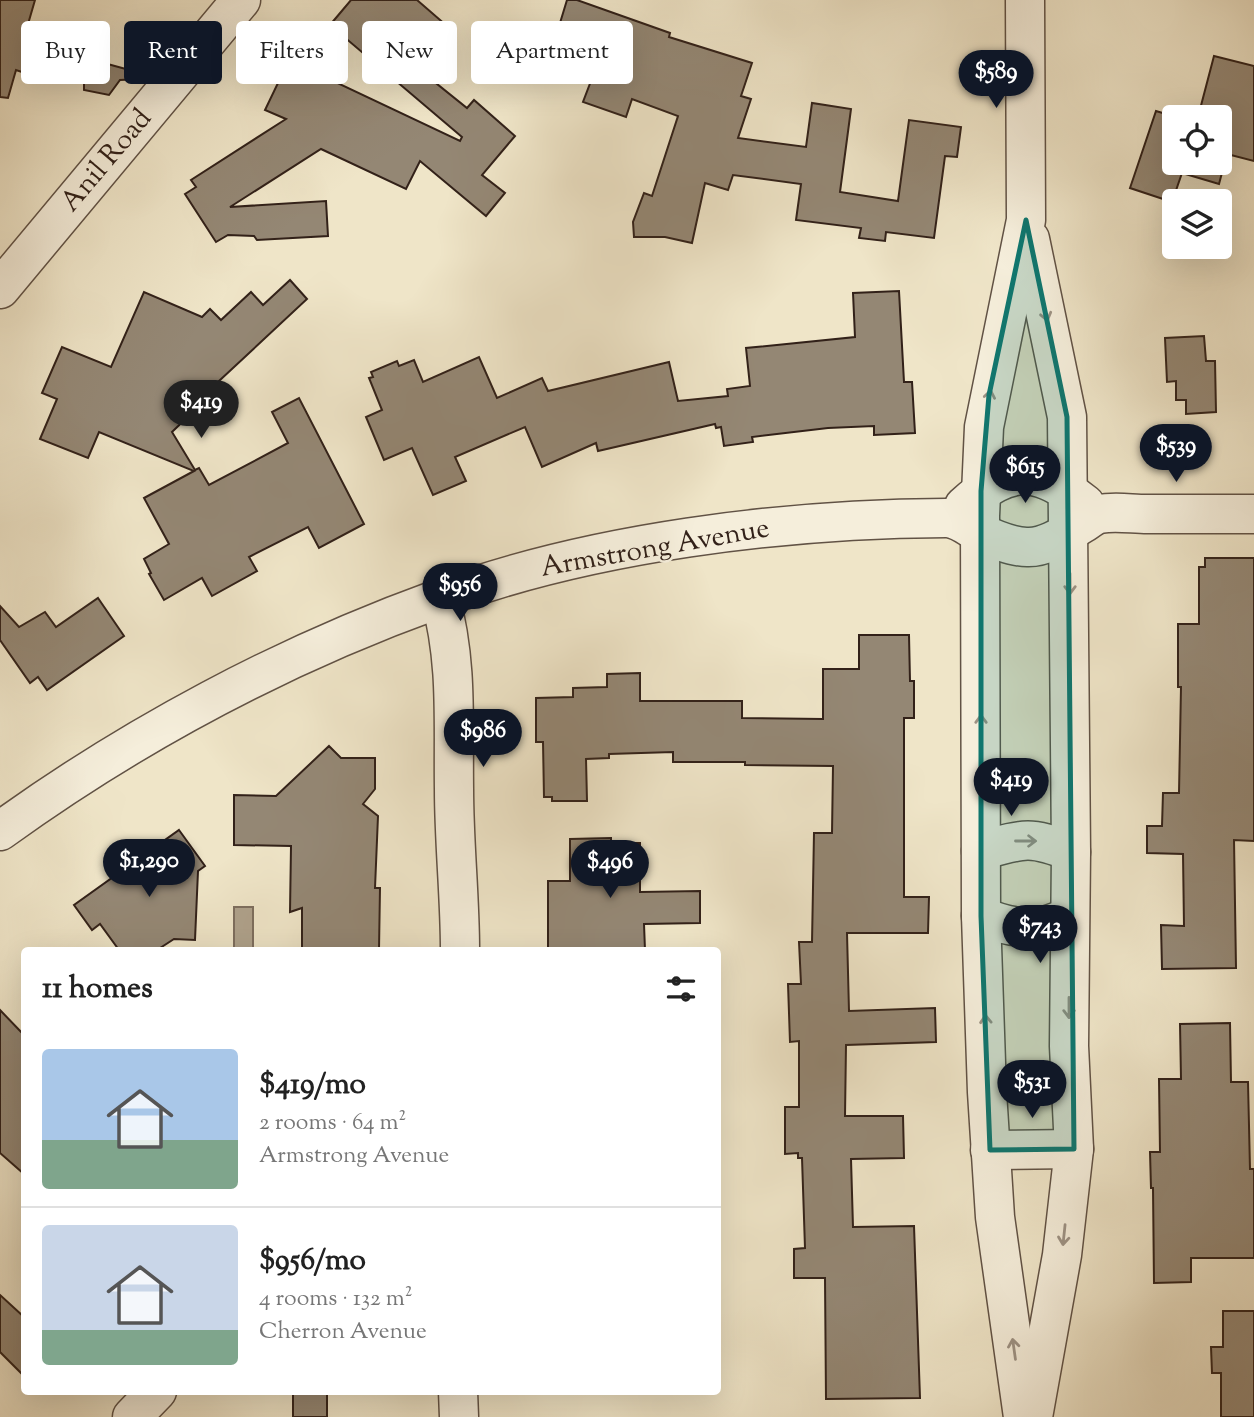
<!DOCTYPE html>
<meta charset="utf-8">
<style>
:root{--surface:#fff;--page:#f2f2f2;--text:#222;--muted:#767676;--line:#e0e0e0;--accent:#111827}
body{margin:0;font-family:"Sorts Mill Goudy",serif;background:var(--page);color:var(--text);height:100vh;display:flex;flex-direction:column;font-size:26px;white-space:nowrap}
*{box-sizing:border-box;margin:0}
p{font-size:23px;color:var(--muted)}
.icon{flex:none;width:38px;height:38px;fill:none;stroke:currentColor;stroke-width:2;stroke-linecap:round;stroke-linejoin:round}
.map{position:relative;flex:1;overflow:hidden}
.side{position:absolute;left:21px;top:947px;width:700px;height:448px;display:flex;flex-direction:column;background:var(--surface);border-radius:7px;box-shadow:0 7px 28px #0002}
.side>*{flex:none}
.guide{position:absolute;left:21px;top:21px;width:700px;height:63px;display:flex;gap:14px}
.tools{position:absolute;left:1162px;top:105px;display:grid;gap:14px}
.tools a{display:grid;place-items:center;width:70px;height:70px;border-radius:7px;background:var(--surface);box-shadow:0 7px 28px #0002;font-size:35px}
.price{position:absolute;translate:-50% -60px;padding:0 16px;border-radius:24px;background:var(--accent);color:#fff;font-size:23px;line-height:46px;filter:drop-shadow(0 2px 4px #0008)}
.price::after{content:'';position:absolute;left:50%;top:42px;width:21px;height:16px;margin-left:-10px;background:inherit;clip-path:polygon(0 0,100% 0,50% 100%)}
.price.active{background:#222;color:#fff}
ul{padding:0;list-style:none}
li{display:flex;align-items:center;gap:21px;height:175px;padding:0 21px}
li+li{border-top:2px solid var(--line)}
li span{display:grid;place-items:center;flex:none;width:196px;height:140px;border-radius:7px;color:#555}
li>.icon{margin-inline-start:auto}
span .icon{width:84px;height:84px;fill:#fffc;stroke-width:1}
li b{font-size:30px}
h2{display:flex;justify-content:space-between;align-items:center;height:84px;padding:0 21px;font-size:30px}
.pill{padding:0 24px;border-radius:7px;background:var(--surface);box-shadow:0 7px 28px #0002;font-size:24px;line-height:63px}
.pill.active{background:var(--accent);color:#fff}
.map>svg:first-child{display:block}
.water{fill:#afa28c;stroke:#7d6e5e;stroke-width:2}
.building{fill:#948774;stroke:#322119;stroke-width:2}
.lines{fill:none;stroke-linecap:round;stroke-linejoin:round}
.minor-casing{stroke:#615245;stroke-width:41}
.minor{stroke:#f5eedb;stroke-width:38}
.oneway{stroke:#9d9284}
.marked{fill:#0f766e;fill-opacity:0.2;stroke:#0f766e;stroke-width:5;stroke-linejoin:round}
.labels{text-anchor:middle;dominant-baseline:central;stroke-width:5;stroke-linejoin:round;paint-order:stroke}
.street-label{font-size:28px;fill:#322119;stroke:#f5eedb}
</style>
<div class="map">
<svg width="1254" height="1417" viewBox="0 0 1254 1417">
<rect width="100%" height="100%" fill="#efe5c8"/>
<filter id="stains"><feTurbulence type="fractalNoise" baseFrequency=".00286" numOctaves="4"/><feColorMatrix values="0 0 0 0 .2 0 0 0 0 .09 0 0 0 0 .02 0 0 0 .5 -.17"/></filter>
<radialGradient id="worn" r=".72"><stop offset=".6" stop-color="#630" stop-opacity="0"/><stop offset="1" stop-color="#630" stop-opacity=".3"/></radialGradient>
<rect class="water" x="234" y="907" width="19" height="41"/>
<g class="building">
<polygon points="0,0 35,0 24,38 83,35 82,57 144,74 143,79 120,80 109,95 84,90 84,82 59,83 59,73 28,74 16,70 8,98 0,97"/>
<polygon points="351,0 417,0 454,32 421,71 467,108 474,100 515,136 482,175 505,193 486,216 420,161 406,189 321,149 230,207 326,201 328,236 257,240 254,236 228,235 216,242 185,194 196,187 191,180 286,119 265,110 289,60 460,141 462,137 330,25"/>
<polygon points="567,0 577,0 670,33 669,37 752,63 741,96 751,99 738,138 806,147 812,103 851,109 840,192 898,201 909,120 961,127 957,157 945,156 934,238 886,232 885,241 859,238 861,228 796,220 801,184 733,175 728,190 705,183 692,243 665,237 634,237 633,222 644,193 652,196 678,116 632,99 626,117 583,102 599,60 553,46"/>
<polygon points="1214,56 1254,66 1254,161 1227,154 1219,184 1182,173 1172,202 1130,188 1156,111 1176,117 1174,117 1174,163 1220,163 1220,117 1198,117"/>
<polygon points="290,280 307,299 219,381 193,407 196,409 172,432 195,470 199,468 209,485 288,443 272,412 299,398 364,524 319,548 308,527 249,557 257,571 212,596 202,578 164,600 149,574 151,573 144,559 169,544 144,498 194,471 99,432 88,458 40,439 57,399 42,393 62,347 111,367 144,292 202,317 210,309 221,320 251,292 263,305"/>
<polygon points="899,291 904,382 912,382 915,433 874,435 874,426 828,428 752,437 753,442 724,446 721,427 716,428 715,424 598,451 596,443 542,467 525,427 455,457 466,481 433,495 412,448 384,460 366,417 382,410 369,378 373,377 371,372 397,361 399,366 414,360 423,382 479,357 497,398 542,378 548,391 669,362 678,401 728,396 727,389 750,386 746,348 855,337 853,293"/>
<polygon points="1204,336 1206,361 1215,361 1216,412 1186,414 1186,400 1176,400 1176,381 1167,382 1165,338"/>
<polygon points="1205,558 1254,558 1254,841 1234,840 1236,968 1162,969 1161,925 1184,926 1183,854 1147,853 1147,826 1162,826 1163,793 1179,793 1181,687 1178,687 1178,624 1199,624 1199,567 1205,567"/>
<polygon points="98,598 124,636 47,690 38,677 30,683 0,640 0,606 19,627 45,612 56,627"/>
<polygon points="859,635 909,635 910,681 914,681 914,718 904,718 904,897 929,897 928,933 847,933 849,1011 935,1008 936,1042 846,1045 845,1116 903,1116 904,1158 851,1159 853,1227 914,1226 920,1398 826,1399 825,1278 794,1278 794,1249 805,1248 802,1158 798,1158 798,1153 785,1154 785,1107 799,1107 799,1041 790,1042 788,984 801,984 799,942 812,942 814,833 832,833 833,766 745,765 745,762 673,762 673,752 609,754 609,758 586,759 587,801 552,801 552,797 544,797 543,742 536,742 536,698 573,697 573,688 607,687 607,674 640,673 640,701 742,701 742,718 823,719 823,669 859,669"/>
<polygon points="329,746 341,758 375,758 375,789 363,804 378,816 375,888 380,888 379,950 302,950 302,908 290,912 291,846 234,845 234,795 276,796"/>
<polygon points="179,830 205,866 198,871 195,940 174,939 157,950 119,950 100,924 92,930 74,905"/>
<polygon points="611,838 611,843 640,843 640,892 700,891 700,923 644,924 645,950 548,950 548,881 570,881 570,839"/>
<polygon points="0,1010 24,1035 24,1174 0,1153"/>
<polygon points="1230,1023 1231,1082 1248,1082 1250,1169 1254,1169 1254,1258 1191,1258 1191,1282 1154,1283 1153,1188 1151,1188 1150,1152 1160,1152 1159,1079 1181,1079 1180,1024"/>
<polygon points="0,1295 24,1317 24,1376 0,1352"/>
<polygon points="1223,1311 1254,1311 1254,1417 1221,1417 1221,1373 1212,1373 1211,1347 1223,1347"/>
<rect x="293" y="1391" width="34" height="26"/>
</g>
<g class="lines">
<defs>
<g id="minor">
<polyline points="1030,239 1067,417 1071,852 1069,1046 1074,1149 1062,1255 1033,1417"/>
<polyline points="0,289 241,0"/>
<path d="M964 506C1010 464 1038 467 1085 504"/>
<path d="M440 598C458 662 453 723 454 789 454 843 460 897 460 950"/>
<path d="M0 831C133 735 283 655 438 599 592 542 783 519 946 518 957 518 967 526 976 531 991 538 1011 547 1027 547 1046 548 1067 533 1082 524 1087 521 1094 515 1100 514 1114 511 1132 514 1147 514 1182 514 1218 514 1254 514"/>
<path d="M981 851C1022 839 1030 835 1071 852"/>
<path d="M981 916C1011 929 1040 933 1069 916"/>
<polyline points="990,1150 1074,1149"/>
<polyline points="458,1391 459,1417"/>
<polyline points="132,1417 157,1391"/>
<polyline points="1023,1417 995,1217 987,1092 981,916 980,516 984,427 1026,220 1025,0"/>
</g>
</defs>
<use href="#minor" class="minor-casing"/>
<use href="#minor" class="minor"/>
</g>
<defs><path id="oneway-shaft" d="M-6 0H5M1.5-3L5.5 0L1.5 3" fill="none" stroke-width="1.6" stroke-linecap="round" stroke-linejoin="round" transform="scale(1.75)"/></defs>
<g class="oneway">
<use href="#oneway-shaft" transform="translate(1045 311) rotate(76)"/>
<use href="#oneway-shaft" transform="translate(989 400) rotate(-80)"/>
<use href="#oneway-shaft" transform="translate(1070 584) rotate(90)"/>
<use href="#oneway-shaft" transform="translate(981 725) rotate(-90)"/>
<use href="#oneway-shaft" transform="translate(1026 841)"/>
<use href="#oneway-shaft" transform="translate(1069 1008) rotate(90)"/>
<use href="#oneway-shaft" transform="translate(986 1025) rotate(-93)"/>
<use href="#oneway-shaft" transform="translate(1064 1235) rotate(96)"/>
<use href="#oneway-shaft" transform="translate(1014 1349) rotate(-98)"/>
</g>
<path class="marked" d="M1026 220 1067 417 1074 1149 990 1150 981 916V491L989 395Z"/>
<g class="labels">
<g class="street-label">
<text transform="translate(107 161) rotate(-50)">Anil Road</text>
<text transform="translate(655 549) rotate(-10)">Armstrong Avenue</text>
</g>
</g>
<rect width="100%" height="100%" filter="url(#stains)"/>
<rect width="100%" height="100%" fill="url(#worn)"/>
</svg>
<div class="tools">
<a><svg class="icon" aria-label="locate" viewBox="0 0 24 24"><circle cx="12" cy="12" r="6"/><path d="M12 2v4M12 18v4M2 12h4M18 12h4"/></svg></a>
<a><svg class="icon" aria-label="layers" viewBox="0 0 24 24"><path d="M12 4l9 5-9 5-9-5zM3 14l9 5 9-5"/></svg></a>
</div>
<b class="price" style="left:996px;top:110px">$589</b>
<b class="price active" style="left:201px;top:440px">$419</b>
<b class="price" style="left:1176px;top:484px">$539</b>
<b class="price" style="left:1025px;top:505px">$615</b>
<b class="price" style="left:460px;top:623px">$956</b>
<b class="price" style="left:483px;top:769px">$986</b>
<b class="price" style="left:1011px;top:818px">$419</b>
<b class="price" style="left:149px;top:899px">$1,290</b>
<b class="price" style="left:610px;top:900px">$496</b>
<b class="price" style="left:1040px;top:965px">$743</b>
<b class="price" style="left:1032px;top:1120px">$531</b>
<div class="guide">
<a class="pill">Buy</a>
<a class="pill active">Rent</a>
<a class="pill">Filters</a>
<a class="pill">New</a>
<a class="pill">Apartment</a>
</div>
<section class="side">
<h2>11 homes<svg class="icon" aria-label="filters" viewBox="0 0 24 24"><path d="M4 7h16M4 17h16"/><circle cx="9" cy="7" r="2"/><circle cx="15" cy="17" r="2"/></svg></h2>
<ul>
<li><span style="background:linear-gradient(#a9c7e8 65%,#7fa58c 0)"><svg class="icon" aria-label="home" viewBox="0 0 24 24"><path d="M3 11l9-7 9 7M6 9v11h12V9"/></svg></span><div><b>$419/mo</b><p>2 rooms · 64 m²</p><p>Armstrong Avenue</p></div></li>
<li><span style="background:linear-gradient(#c9d6e8 75%,#7fa58c 0)"><svg class="icon" aria-label="home" viewBox="0 0 24 24"><path d="M3 11l9-7 9 7M6 9v11h12V9"/></svg></span><div><b>$956/mo</b><p>4 rooms · 132 m²</p><p>Cherron Avenue</p></div></li>
</ul>
</section>
</div>
